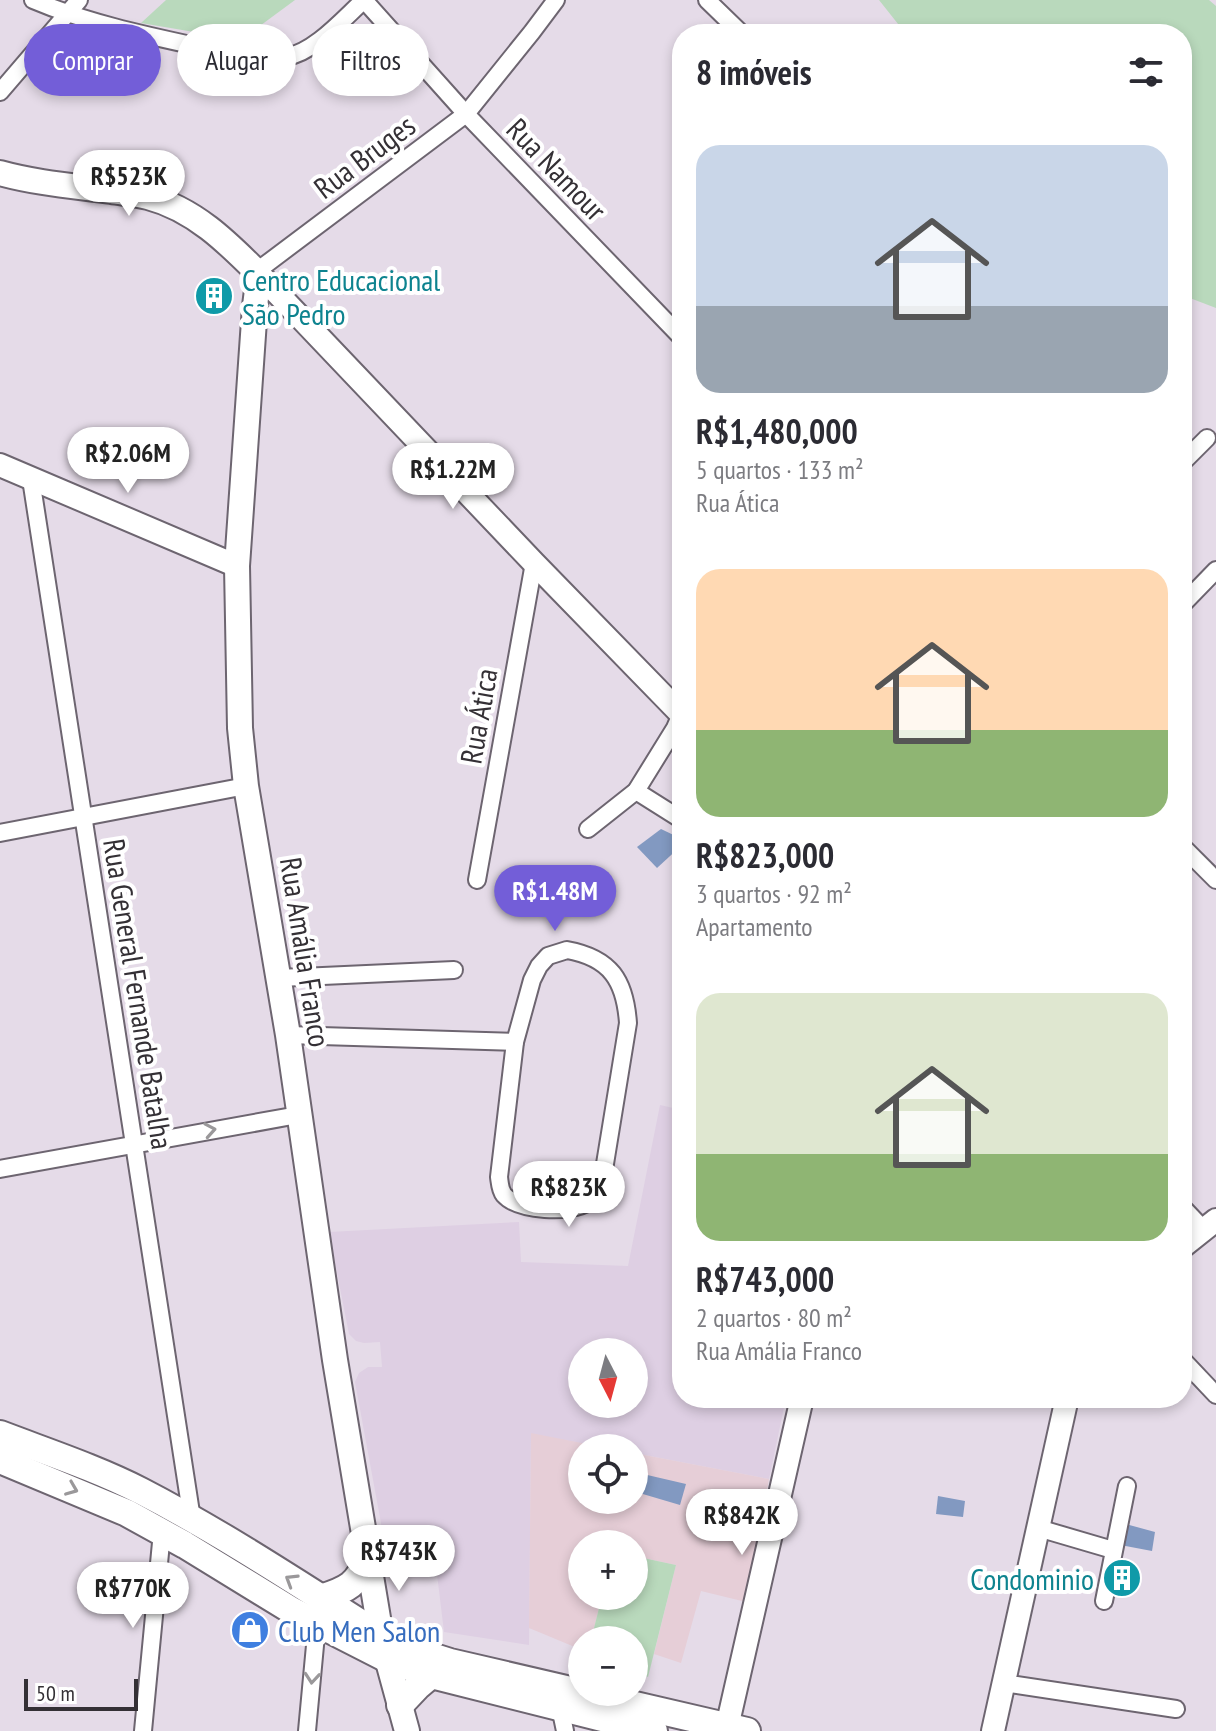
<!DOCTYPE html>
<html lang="pt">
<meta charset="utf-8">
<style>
:root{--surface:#fff;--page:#f2f2f3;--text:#2b2b33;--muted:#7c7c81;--accent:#735ed8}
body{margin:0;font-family:"PT Sans Narrow",sans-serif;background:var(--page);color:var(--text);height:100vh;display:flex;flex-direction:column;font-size:30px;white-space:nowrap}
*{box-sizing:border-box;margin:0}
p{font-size:26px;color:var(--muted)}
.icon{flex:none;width:44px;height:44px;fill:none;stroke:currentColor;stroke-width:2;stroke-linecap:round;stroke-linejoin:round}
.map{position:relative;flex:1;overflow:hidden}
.details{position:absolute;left:672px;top:24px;width:520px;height:1384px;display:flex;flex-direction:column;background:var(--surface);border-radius:32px;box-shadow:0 4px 12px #0003}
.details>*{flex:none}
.hud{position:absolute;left:24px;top:24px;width:528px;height:72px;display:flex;gap:16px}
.needle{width:52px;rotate:174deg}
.tools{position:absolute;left:568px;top:1338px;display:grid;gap:16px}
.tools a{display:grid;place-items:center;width:80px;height:80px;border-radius:50%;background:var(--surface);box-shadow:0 4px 12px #0003;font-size:40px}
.scale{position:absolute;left:24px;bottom:20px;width:114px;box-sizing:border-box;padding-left:8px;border:4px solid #343035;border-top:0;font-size:22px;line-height:28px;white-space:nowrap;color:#343035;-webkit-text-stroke:6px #fff;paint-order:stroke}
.price{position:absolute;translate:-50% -68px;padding:0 18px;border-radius:28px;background:#fff;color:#222;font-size:26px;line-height:52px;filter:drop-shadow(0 2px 4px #0008)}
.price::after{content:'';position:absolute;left:50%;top:48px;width:24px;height:18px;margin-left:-12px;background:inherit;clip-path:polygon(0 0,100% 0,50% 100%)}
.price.selected{background:var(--accent);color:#fff}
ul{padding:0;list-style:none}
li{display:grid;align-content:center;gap:16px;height:424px;padding:0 24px}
li span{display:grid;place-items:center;height:248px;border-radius:24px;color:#555}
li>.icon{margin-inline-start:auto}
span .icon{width:144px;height:144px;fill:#fffc;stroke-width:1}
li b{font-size:34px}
h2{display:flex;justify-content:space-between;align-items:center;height:96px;padding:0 24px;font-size:34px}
.chip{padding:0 28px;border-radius:36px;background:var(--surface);box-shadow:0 4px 12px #0003;font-size:28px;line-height:72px}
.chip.selected{background:var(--accent);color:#fff}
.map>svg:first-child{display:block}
.built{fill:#decfe3;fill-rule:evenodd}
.education{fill:#e6ced7}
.green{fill:#b9d9bc}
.water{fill:#8299c1}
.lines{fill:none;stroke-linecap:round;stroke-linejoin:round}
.minor-casing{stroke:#6d6570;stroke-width:20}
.tertiary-casing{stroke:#6d6570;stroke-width:26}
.secondary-casing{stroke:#6d6570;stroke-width:28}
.primary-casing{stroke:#6d6570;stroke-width:30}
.minor{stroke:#fff;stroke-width:16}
.tertiary{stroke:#fff;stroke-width:22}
.secondary{stroke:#fff;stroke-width:24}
.primary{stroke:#fff;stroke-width:26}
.oneway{stroke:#9a989a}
.labels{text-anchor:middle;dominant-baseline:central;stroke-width:8;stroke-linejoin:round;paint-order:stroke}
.street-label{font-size:30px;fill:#343035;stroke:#fff}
.culture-label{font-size:30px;fill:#0d838f;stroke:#fff;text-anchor:start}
.shop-label{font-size:30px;fill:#366cbe;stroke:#fff;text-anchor:start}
</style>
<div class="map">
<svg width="1216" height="1731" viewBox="0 0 1216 1731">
<rect width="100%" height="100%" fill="#e5dbe8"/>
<path class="built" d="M660 1105 682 1110V1398H786L769 1479 634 1453V1448H607L531 1434 529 1645 444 1632 432 1533 383 1534 355 1382 359 1373 368 1367H382L380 1342 364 1343 356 1341 349 1334 329 1232 519 1222 521 1262 628 1266ZM582 1352H634V1404H582Z"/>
<polygon class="education" points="531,1433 607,1448 582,1448 582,1500 634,1500 634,1453 769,1479 746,1602 701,1591 681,1663 654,1654 676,1565 634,1556 634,1544 582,1544 582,1596 602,1596 591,1640 582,1640 582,1650 529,1628"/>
<g class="green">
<polygon points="166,0 295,0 241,40 141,23"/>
<polygon points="879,0 1209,0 1216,6 1216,308 1182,295 1182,34 906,34"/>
<polygon points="634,1556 676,1565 648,1677 634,1671 634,1640 591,1640 602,1596 634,1596"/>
</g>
<g class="water">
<polygon points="661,829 682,839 682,845 657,868 637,847"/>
<polygon points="643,1474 686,1484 680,1505 636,1492"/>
<polygon points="938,1496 965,1501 963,1517 936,1514"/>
<polygon points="1122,1523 1155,1532 1152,1551 1115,1544"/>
</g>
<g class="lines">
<defs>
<g id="minor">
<path d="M33 0C99 28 171 40 241 56 256 57 271 60 286 57 315 52 343 19 364 0"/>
<polyline points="364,0 466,114 682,338"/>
<polyline points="707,0 742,34"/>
<polyline points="0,92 79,0"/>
<polyline points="259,274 265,265 466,114 532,32 556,0"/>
<polyline points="1182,463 1207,438"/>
<polyline points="31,479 192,1519"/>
<polyline points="1182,605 1216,570"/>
<polyline points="636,791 682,820"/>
<polyline points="588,829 636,791 675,728 681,714"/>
<polyline points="0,833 246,786"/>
<polyline points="1182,846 1216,880"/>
<polyline points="477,880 534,563"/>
<path d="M567 950C611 958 625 981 628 1023L603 1176C600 1187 598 1196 588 1202 571 1214 518 1211 504 1195 500 1190 500 1184 499 1177L515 1042 532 980 539 966 548 956Z"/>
<polyline points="279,978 454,970"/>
<polyline points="288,1035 515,1042"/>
<polyline points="0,1169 298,1115"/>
<polyline points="1182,1359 1216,1395"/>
<polyline points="1038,1528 1113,1550"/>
<polyline points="1104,1601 1127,1486"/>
<polyline points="1003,1683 1176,1709"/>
<polyline points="560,1707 565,1731"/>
<polyline points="143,1731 162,1532"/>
<polyline points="307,1731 317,1624"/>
</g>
<g id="tertiary">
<polyline points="259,274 534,563 682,715"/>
<polyline points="0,465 237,566"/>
<polyline points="1182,1211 1201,1231"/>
<polyline points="1182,1247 1216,1220"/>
<polyline points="727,1727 802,1398"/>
<polyline points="993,1731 1067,1398"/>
</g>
<path id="secondary" d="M0 173C36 183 74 186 111 191 123 193 136 194 148 197 194 209 227 242 259 274L255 306 237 566 240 728 246 786 288 1035 335 1360 381 1636 407 1731"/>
<g id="primary">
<path d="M0 1434C47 1452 96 1468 141 1491 224 1534 302 1586 381 1636L412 1650 450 1662 747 1731"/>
<polyline points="0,1460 127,1513 185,1545 291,1610 387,1659 431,1675 654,1731"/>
<path d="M321 1598C349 1589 356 1585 369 1558"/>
<polyline points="400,1705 418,1686 431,1675"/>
</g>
</defs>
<use href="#minor" class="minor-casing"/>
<use href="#tertiary" class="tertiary-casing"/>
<use href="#secondary" class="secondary-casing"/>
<use href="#primary" class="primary-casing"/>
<use href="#minor" class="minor"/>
<use href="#tertiary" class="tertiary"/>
<use href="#secondary" class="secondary"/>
<use href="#primary" class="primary"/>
</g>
<defs><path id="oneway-chevron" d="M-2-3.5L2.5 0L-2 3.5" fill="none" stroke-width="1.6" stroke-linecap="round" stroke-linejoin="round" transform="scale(2)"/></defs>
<g class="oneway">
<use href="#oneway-chevron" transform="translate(210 1130) rotate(-10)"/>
<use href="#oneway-chevron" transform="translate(72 1489) rotate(22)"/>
<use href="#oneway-chevron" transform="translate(291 1580) rotate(-148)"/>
<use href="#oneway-chevron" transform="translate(312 1678) rotate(95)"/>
</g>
<defs>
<symbol id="building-disc" viewBox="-11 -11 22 22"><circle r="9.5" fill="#0f9aa8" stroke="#fff"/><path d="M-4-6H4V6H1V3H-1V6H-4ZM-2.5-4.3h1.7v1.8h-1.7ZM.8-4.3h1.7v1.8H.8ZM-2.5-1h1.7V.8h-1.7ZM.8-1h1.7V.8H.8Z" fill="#fff"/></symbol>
<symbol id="shop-disc" viewBox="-11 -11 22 22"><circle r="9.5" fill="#3f7fe0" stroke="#fff"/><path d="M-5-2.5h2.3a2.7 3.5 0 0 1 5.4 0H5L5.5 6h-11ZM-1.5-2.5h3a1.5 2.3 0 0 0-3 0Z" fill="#fff"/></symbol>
</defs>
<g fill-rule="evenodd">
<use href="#building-disc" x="192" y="274" width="44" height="44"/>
<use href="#building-disc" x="1100" y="1556" width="44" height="44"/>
<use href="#shop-disc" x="228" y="1608" width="44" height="44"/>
</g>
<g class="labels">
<g class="street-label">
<text transform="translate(364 156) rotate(-37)">Rua Bruges</text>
<text transform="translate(557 169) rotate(46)">Rua Namour</text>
<text transform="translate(478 716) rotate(-80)">Rua Ática</text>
<text transform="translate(306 952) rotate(81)">Rua Amália Franco</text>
<text transform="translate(139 994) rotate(81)">Rua General Fernande Batalha</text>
</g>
<g class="culture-label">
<text x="242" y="279">Centro Educacional<tspan x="242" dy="34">São Pedro</tspan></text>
<text x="1094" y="1578" text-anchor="end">Condominio</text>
</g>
<g class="shop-label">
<text x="278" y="1630">Club Men Salon</text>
</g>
</g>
</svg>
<div class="tools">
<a><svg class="needle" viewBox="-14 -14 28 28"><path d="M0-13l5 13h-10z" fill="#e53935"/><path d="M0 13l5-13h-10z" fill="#7c7c81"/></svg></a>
<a><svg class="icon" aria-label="locate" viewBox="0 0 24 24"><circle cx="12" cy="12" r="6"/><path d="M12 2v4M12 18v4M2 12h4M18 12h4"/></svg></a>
<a>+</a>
<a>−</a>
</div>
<div class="scale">50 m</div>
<b class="price" style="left:129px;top:218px">R$523K</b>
<b class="price" style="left:128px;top:495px">R$2.06M</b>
<b class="price" style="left:453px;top:511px">R$1.22M</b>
<b class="price selected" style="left:555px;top:933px">R$1.48M</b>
<b class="price" style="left:569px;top:1229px">R$823K</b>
<b class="price" style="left:742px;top:1557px">R$842K</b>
<b class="price" style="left:399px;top:1593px">R$743K</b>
<b class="price" style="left:133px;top:1630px">R$770K</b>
<div class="hud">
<a class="chip selected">Comprar</a>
<a class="chip">Alugar</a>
<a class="chip">Filtros</a>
</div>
<section class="details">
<h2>8 imóveis<svg class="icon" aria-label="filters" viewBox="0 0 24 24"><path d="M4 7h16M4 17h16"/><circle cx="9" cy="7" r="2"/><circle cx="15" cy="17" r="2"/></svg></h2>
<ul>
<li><span style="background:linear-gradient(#c9d6e8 65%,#9aa5b1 0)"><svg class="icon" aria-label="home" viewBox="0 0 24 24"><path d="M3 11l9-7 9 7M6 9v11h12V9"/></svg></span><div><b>R$1,480,000</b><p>5 quartos · 133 m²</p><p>Rua Ática</p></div></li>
<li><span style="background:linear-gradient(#ffd9b3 65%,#8fb573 0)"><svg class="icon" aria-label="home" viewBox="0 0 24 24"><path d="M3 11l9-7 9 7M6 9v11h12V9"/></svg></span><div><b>R$823,000</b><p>3 quartos · 92 m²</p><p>Apartamento</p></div></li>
<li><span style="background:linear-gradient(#dfe7d0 65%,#8fb573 0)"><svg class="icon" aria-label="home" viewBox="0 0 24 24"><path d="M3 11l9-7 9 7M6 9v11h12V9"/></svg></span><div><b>R$743,000</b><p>2 quartos · 80 m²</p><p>Rua Amália Franco</p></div></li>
</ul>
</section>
</div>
